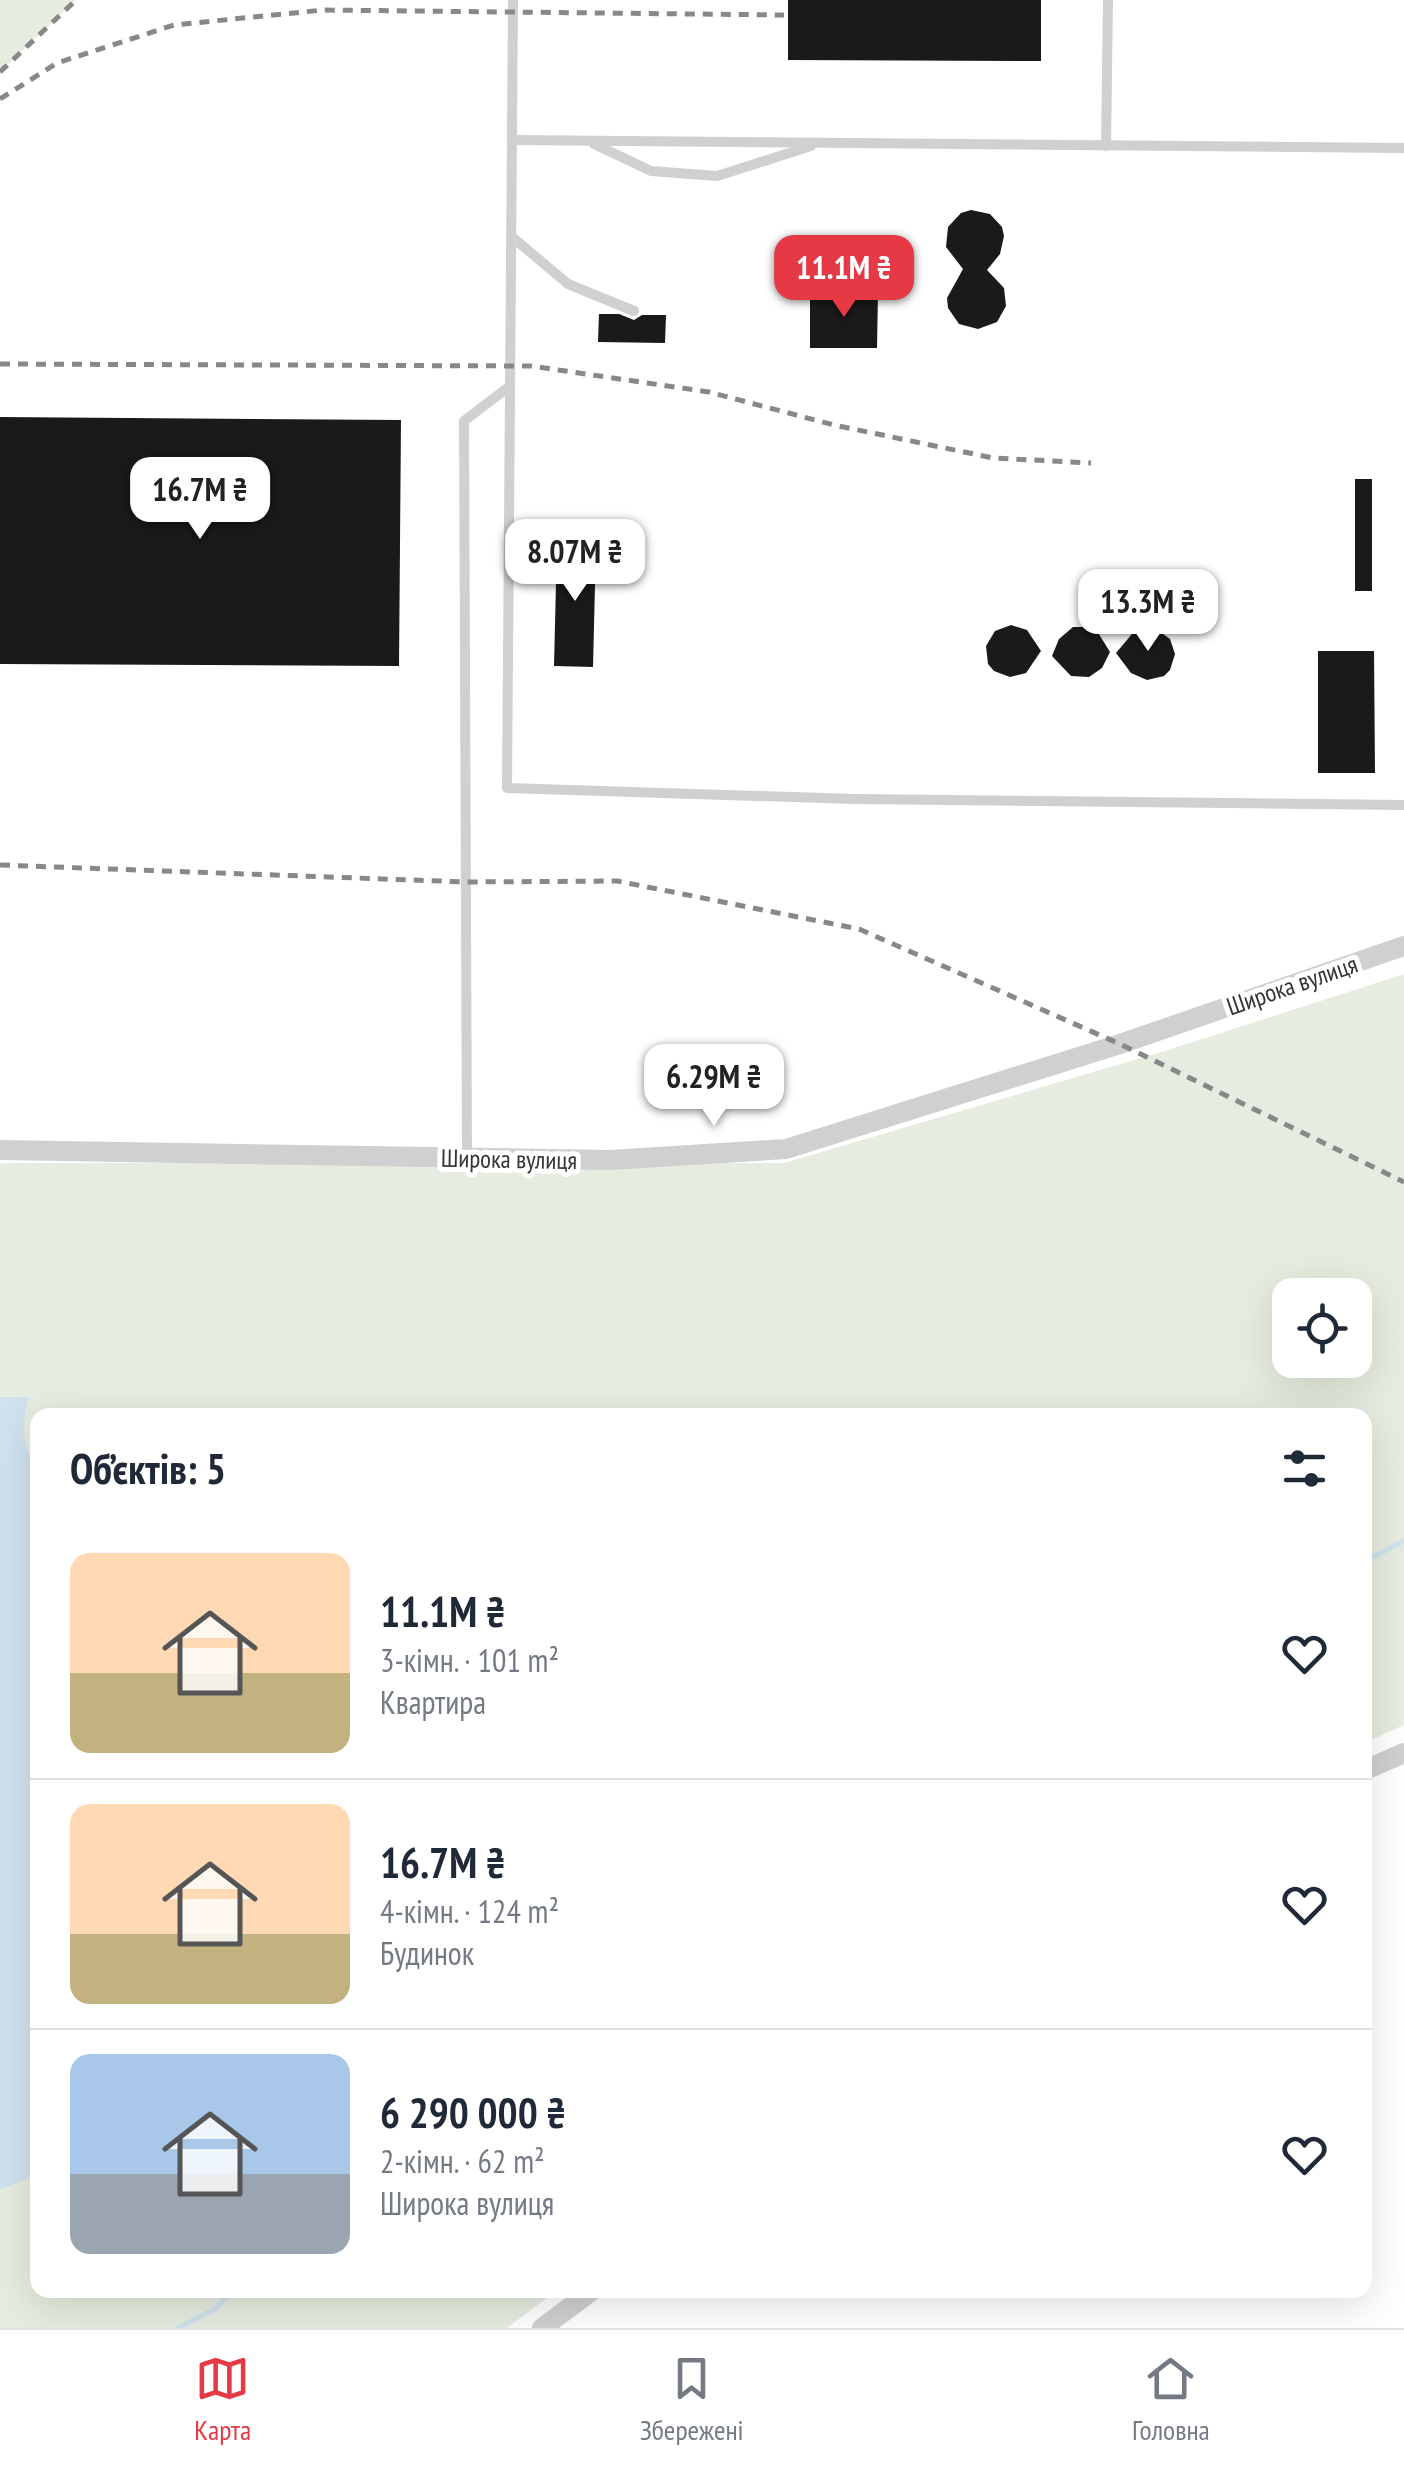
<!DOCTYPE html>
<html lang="uk">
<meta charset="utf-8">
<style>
:root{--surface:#fff;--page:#f2f2f3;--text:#1f2937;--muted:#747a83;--line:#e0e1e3;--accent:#e63946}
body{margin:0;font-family:"PT Sans Narrow",sans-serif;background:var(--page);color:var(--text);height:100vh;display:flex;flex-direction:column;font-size:38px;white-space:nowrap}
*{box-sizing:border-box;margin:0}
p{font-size:32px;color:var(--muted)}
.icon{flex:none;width:55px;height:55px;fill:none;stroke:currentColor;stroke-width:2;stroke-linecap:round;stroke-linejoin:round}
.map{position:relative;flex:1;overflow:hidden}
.details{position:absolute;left:30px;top:1408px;width:1342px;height:890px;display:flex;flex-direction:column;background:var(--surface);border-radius:20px;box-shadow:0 10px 40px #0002}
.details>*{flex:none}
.fabs{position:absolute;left:1272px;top:1278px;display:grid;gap:20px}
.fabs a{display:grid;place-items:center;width:100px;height:100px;border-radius:20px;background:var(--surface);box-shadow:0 10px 40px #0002;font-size:50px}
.price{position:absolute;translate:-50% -85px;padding:0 22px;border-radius:20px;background:#fff;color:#222;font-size:32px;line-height:65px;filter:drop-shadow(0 2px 5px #0008)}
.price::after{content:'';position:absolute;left:50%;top:60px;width:30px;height:22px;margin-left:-15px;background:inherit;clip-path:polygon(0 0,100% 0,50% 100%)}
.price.on{background:var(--accent);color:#fff}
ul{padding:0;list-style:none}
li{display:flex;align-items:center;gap:30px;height:250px;padding:0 40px}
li+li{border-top:2px solid var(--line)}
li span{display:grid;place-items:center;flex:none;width:280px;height:200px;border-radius:20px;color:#555}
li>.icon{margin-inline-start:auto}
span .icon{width:120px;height:120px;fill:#fffc;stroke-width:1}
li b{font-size:42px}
h2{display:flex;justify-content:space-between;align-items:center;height:120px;padding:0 40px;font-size:42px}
.dock{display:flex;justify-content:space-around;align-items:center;height:140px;border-top:2px solid var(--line);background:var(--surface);font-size:28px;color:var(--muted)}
.dock a{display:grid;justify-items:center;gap:5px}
.dock .on{color:var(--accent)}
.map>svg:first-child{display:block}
.green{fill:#e6ecdf;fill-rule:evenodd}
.water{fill:#cfe2ee}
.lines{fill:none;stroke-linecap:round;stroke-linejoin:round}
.stream{stroke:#cfe2ee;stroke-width:5}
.building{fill:#1a1a1a}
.lane{stroke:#d0d0d0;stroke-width:10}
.street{stroke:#d0d0d0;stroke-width:20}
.rail{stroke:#888;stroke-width:5;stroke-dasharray:10 8;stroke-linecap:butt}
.labels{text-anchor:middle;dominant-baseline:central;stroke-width:10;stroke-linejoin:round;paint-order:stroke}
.street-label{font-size:25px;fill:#333;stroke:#fff}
</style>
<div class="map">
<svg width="1404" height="2328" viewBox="0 0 1404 2328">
<rect width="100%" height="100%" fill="#fff"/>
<g class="green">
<polygon points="0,0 76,0 0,72"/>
<path d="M1404 974V1725L1365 1743V1415H38V2290H557L507 2328H0V1163H784L1168 1050ZM1290 1295H1355V1360H1290Z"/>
</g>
<path class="water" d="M0 1397H29C21 1426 21 1444 38 1470L37 2176 0 2189Z"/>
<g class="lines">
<g class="stream">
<polyline points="1365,1561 1404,1541"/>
<polyline points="178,2328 215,2309 234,2290"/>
</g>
</g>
<g class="building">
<polygon points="788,0 1041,0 1041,61 788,60"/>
<polygon points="971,210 990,214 1002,227 1004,236 1000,254 987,270 1004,288 1006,306 997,322 978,329 959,324 948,308 947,298 963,269 946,247 948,227 961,213"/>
<polygon points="810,291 878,292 877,348 810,348"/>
<polygon points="599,314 619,314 634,320 642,315 666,315 665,343 598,342"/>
<polygon points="0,417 401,420 399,666 0,664"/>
<rect x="1355" y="479" width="17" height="112"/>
<polygon points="557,542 596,543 593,667 554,666"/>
<polygon points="1011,625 1027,630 1041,651 1026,673 1010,677 994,671 988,664 986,646 995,631"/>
<polygon points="1073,627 1089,627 1097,631 1110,652 1102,668 1089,677 1071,676 1052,656 1059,639"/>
<polygon points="1148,628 1156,629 1170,639 1175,654 1170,670 1164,676 1147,680 1131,673 1116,653 1132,634"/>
<polygon points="1318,651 1374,651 1375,773 1318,773"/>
</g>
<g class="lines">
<g class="lane">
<polyline points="513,0 507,788 854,799 1404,805"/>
<polyline points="512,140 1404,148"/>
<polyline points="594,144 651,171 717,176 811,146"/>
<polyline points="1106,146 1108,0"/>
<polyline points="511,236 568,284 634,311"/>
<polyline points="467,1157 464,421 510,386"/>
</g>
<g class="street">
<polyline points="0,1150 610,1160 786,1149 1120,1044 1404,946"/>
<polyline points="1365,1770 1404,1753"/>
<polyline points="542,2328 593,2290"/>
</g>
<g class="rail">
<polyline points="0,72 76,0"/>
<polyline points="0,99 57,63 174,25 323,10 784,15"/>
<polyline points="0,364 531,366 709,392 834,425 993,458 1091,463"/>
<polyline points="0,865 466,882 617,881 859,929 1120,1044 1404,1182"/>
</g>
</g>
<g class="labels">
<g class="street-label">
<text transform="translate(1292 985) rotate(-19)">Широка вулиця</text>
<text transform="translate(509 1159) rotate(1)">Широка вулиця</text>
</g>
</g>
</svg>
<div class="fabs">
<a><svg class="icon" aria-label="locate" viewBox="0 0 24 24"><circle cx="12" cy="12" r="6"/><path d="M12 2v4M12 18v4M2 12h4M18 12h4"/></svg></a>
</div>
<b class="price on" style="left:844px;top:320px">11.1M ₴</b>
<b class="price" style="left:200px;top:542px">16.7M ₴</b>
<b class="price" style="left:575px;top:604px">8.07M ₴</b>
<b class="price" style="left:1148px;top:654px">13.3M ₴</b>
<b class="price" style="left:714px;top:1129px">6.29M ₴</b>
<section class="details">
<h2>Об’єктів: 5<svg class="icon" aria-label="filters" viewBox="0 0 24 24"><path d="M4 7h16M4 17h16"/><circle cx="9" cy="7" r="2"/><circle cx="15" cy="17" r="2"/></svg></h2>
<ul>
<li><span style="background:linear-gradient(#ffd9b3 60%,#c2b280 0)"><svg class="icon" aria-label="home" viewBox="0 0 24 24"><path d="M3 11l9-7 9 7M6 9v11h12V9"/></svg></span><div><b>11.1M ₴</b><p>3-кімн. · 101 m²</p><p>Квартира</p></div><svg class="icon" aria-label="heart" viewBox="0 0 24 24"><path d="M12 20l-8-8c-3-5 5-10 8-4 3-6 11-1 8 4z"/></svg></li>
<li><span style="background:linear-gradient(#ffd9b3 65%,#c2b280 0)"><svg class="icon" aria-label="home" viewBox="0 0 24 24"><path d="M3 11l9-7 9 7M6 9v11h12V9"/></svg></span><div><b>16.7M ₴</b><p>4-кімн. · 124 m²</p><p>Будинок</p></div><svg class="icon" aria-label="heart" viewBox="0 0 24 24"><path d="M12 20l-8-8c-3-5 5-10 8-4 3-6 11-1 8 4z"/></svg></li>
<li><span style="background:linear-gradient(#a9c7e8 60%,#9aa5b1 0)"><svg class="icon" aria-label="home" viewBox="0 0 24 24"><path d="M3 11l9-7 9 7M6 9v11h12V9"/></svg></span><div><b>6 290 000 ₴</b><p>2-кімн. · 62 m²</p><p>Широка вулиця</p></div><svg class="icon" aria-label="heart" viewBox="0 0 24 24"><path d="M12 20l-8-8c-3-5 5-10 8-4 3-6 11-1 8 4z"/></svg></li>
</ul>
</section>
</div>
<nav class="dock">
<a class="on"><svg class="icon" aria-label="map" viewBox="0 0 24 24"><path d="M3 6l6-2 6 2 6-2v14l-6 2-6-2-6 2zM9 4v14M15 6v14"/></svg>Карта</a>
<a><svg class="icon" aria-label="saved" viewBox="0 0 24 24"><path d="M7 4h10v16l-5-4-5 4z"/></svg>Збережені</a>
<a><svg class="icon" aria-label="home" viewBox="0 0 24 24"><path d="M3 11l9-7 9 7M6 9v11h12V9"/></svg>Головна</a>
</nav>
